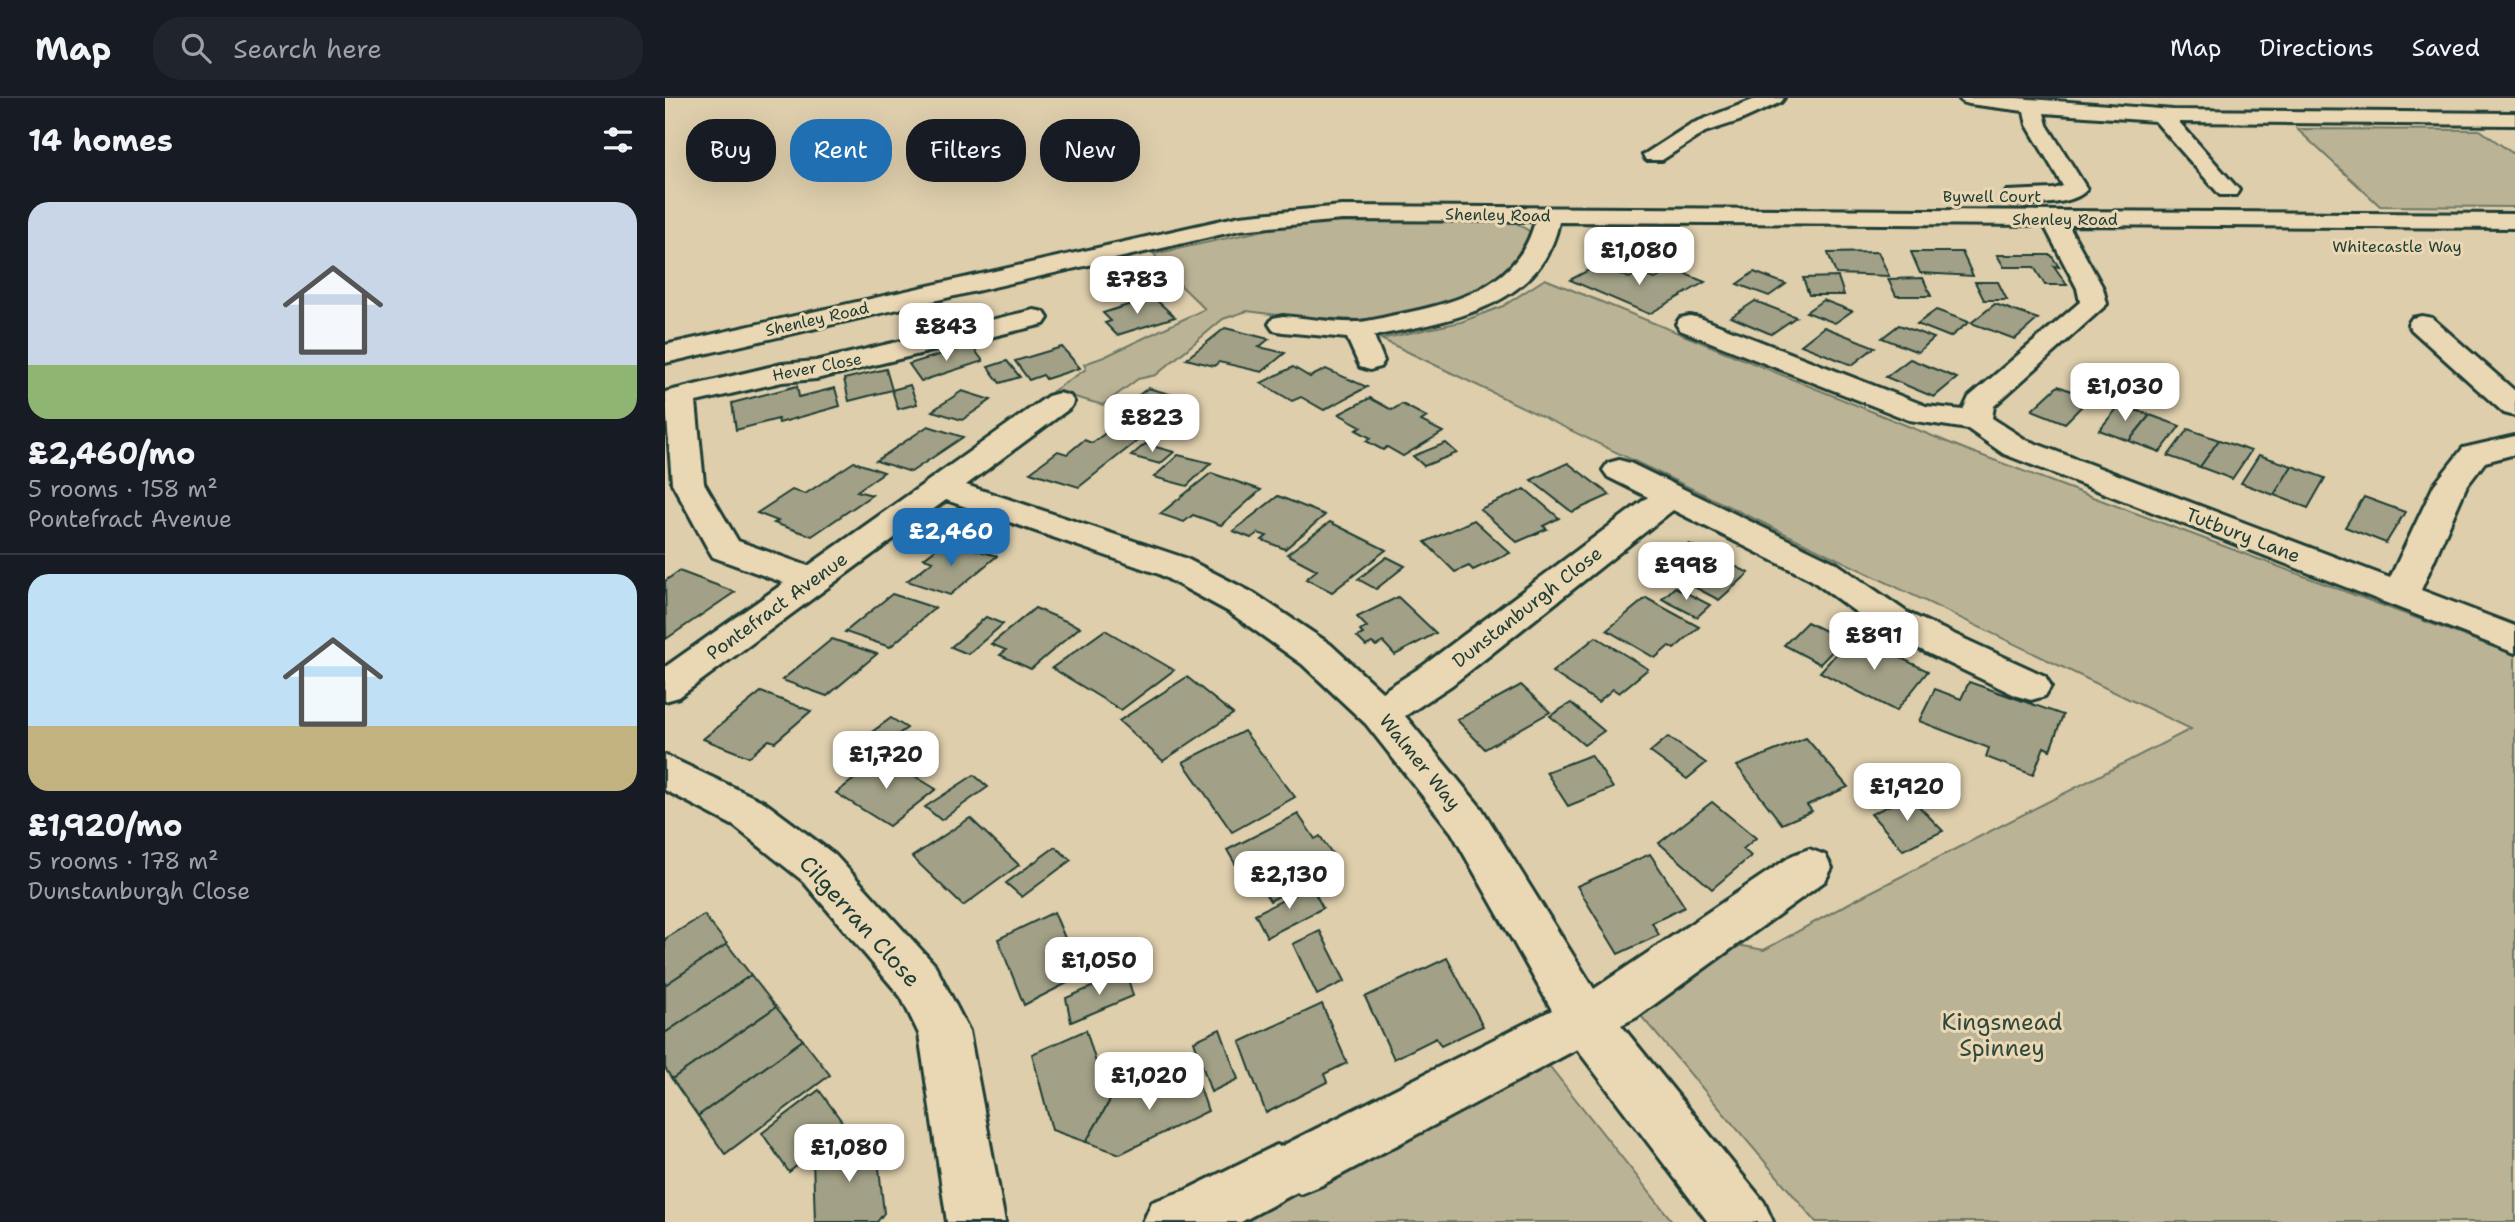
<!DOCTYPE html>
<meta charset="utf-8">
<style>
:root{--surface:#171b24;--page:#20242c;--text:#f1f3f6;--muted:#9ea1a6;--line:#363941;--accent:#1f6fb2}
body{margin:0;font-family:"Shantell Sans",sans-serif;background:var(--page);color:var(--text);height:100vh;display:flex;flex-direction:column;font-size:26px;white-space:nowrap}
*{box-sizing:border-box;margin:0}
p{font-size:23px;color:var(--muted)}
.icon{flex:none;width:38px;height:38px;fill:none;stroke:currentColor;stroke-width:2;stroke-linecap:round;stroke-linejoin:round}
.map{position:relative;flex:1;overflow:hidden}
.panel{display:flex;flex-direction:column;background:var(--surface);width:665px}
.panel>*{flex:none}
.guide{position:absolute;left:21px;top:21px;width:665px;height:63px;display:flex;gap:14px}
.price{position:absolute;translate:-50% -60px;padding:0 16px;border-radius:14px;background:#fff;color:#222;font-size:23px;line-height:46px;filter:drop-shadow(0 2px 4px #0008)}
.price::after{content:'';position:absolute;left:50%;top:42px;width:21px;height:16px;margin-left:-10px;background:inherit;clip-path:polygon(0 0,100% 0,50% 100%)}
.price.current{background:var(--accent);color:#fff}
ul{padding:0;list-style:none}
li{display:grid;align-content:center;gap:14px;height:371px;padding:0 28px}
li+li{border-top:2px solid var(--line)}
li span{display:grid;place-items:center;height:217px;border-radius:21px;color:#555}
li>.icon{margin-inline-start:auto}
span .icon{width:126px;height:126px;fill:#fffc;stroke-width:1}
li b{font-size:30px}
h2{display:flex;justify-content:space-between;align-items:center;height:84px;padding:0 28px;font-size:30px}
.chip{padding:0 24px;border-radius:28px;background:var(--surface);box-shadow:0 7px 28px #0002;font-size:24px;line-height:63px}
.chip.current{background:var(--accent);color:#fff}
header{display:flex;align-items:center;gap:42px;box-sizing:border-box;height:98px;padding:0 35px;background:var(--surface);border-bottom:2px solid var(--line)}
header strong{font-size:33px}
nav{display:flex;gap:38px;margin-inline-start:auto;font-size:24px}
.search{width:490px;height:63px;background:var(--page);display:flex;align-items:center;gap:18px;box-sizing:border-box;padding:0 24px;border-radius:28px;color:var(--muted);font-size:26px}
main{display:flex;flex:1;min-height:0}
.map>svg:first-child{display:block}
.green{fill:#bbb396;stroke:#6d7865;stroke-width:2}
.building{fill:#a2a187;stroke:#1f3d34;stroke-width:2}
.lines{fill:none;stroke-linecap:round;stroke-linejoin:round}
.minor-casing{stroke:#1f3d34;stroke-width:6}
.minor{fill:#ead7b4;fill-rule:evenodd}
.labels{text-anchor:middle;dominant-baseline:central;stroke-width:6;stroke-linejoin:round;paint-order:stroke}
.far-street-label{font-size:16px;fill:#1f3d34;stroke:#ead7b4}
.street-label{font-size:19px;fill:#1f3d34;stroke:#ead7b4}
.near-street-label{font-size:23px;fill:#1f3d34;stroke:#ead7b4}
.near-park-label{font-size:23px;fill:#2f493e;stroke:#ead7b4}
</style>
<header>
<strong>Map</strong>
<div class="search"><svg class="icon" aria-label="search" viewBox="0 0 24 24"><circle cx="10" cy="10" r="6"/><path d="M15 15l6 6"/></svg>Search here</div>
<nav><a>Map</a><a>Directions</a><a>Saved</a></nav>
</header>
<main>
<section class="panel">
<h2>14 homes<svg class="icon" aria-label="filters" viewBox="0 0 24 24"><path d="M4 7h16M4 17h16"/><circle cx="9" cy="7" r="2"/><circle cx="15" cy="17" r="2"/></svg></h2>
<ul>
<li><span style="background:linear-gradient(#c9d6e8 75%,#8fb573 0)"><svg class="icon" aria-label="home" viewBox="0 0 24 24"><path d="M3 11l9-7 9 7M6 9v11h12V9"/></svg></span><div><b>£2,460/mo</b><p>5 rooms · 158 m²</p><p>Pontefract Avenue</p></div></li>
<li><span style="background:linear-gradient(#bfe0f5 70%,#c2b280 0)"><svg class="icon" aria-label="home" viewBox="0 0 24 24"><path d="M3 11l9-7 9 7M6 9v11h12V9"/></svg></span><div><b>£1,920/mo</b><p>5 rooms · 178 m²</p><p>Dunstanburgh Close</p></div></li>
</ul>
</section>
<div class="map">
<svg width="1850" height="1124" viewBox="0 0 1850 1124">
<rect width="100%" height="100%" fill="#deceac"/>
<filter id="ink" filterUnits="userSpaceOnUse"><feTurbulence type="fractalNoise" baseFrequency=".0143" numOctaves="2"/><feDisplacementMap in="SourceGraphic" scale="14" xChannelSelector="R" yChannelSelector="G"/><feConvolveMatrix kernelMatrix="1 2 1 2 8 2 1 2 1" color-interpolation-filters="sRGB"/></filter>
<g filter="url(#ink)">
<g class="green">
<polygon points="1632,31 1815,32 1850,57 1850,109 1715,108"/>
<polygon points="682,124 850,124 867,135 859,157 837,179 801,199 753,214 695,222 628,219 582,213 558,221 491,277 473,281 438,307 388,293 421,271 419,266 439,259 540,211 503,175 489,156 623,127"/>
<polygon points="880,181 1302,352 1850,557 1850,1124 1151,1124 976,918 1067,846 1099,852 1190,802 1526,631 716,241 796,224 838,208"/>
<polygon points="882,965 1008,1124 578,1124"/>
</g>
<g class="building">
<polygon points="923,141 956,141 957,149 923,148"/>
<polygon points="1213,154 1224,178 1171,176 1163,155"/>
<polygon points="1246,154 1297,154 1308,178 1255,175"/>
<polygon points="1332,157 1386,157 1394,169 1389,168 1402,187 1380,187 1369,169 1339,169"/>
<polygon points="933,167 964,180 973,175 990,181 1008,171 1040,184 984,216 905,182"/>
<polygon points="1089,174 1121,186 1104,198 1072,186"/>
<polygon points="1173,179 1179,197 1144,197 1138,180"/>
<polygon points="1258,180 1266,198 1231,198 1223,181"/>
<polygon points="477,182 486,195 454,203 446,190"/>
<polygon points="1310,184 1333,184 1342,202 1319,202"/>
<polygon points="488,199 510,219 452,237 440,225 446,223 438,215"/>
<polygon points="1158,202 1187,213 1170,225 1141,214"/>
<polygon points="1090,203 1131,219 1106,236 1066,219"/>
<polygon points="1330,206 1373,221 1350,241 1306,225"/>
<polygon points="1271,212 1304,224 1285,239 1252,226"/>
<polygon points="1234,227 1269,240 1253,254 1217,240"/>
<polygon points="1159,229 1210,249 1187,267 1136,247"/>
<polygon points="560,230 604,241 594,249 620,255 597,274 554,264 549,268 521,261"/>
<polygon points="306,247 318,263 256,283 244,266"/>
<polygon points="397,249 415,270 381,281 378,277 364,282 350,263"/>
<polygon points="1245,261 1292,280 1269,299 1221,279"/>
<polygon points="342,263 355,279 335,285 323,269"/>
<polygon points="628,269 645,279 661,271 702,289 659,312 636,299 627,303 596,285"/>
<polygon points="221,271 227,292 184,303 179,281"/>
<polygon points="1449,277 1473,286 1459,299 1435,290"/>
<polygon points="245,287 252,306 233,311 227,292"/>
<polygon points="132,288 134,299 170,290 175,308 114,325 113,321 71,332 67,305"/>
<polygon points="1393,288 1425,300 1400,325 1367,312"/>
<polygon points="483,290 515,299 476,330 442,321"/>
<polygon points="297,293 326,302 297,322 267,313"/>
<polygon points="705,300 727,312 737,306 762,319 756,323 778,334 738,358 722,349 718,352 701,343 706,340 691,332 697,329 674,316"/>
<polygon points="1455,307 1485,317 1464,343 1434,332"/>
<polygon points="1485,317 1515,328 1495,354 1464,343"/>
<polygon points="263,328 298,339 246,374 211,363"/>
<polygon points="446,331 476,340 414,389 365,374 393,353 402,356 419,342 427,345"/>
<polygon points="1523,331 1554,342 1535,369 1503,358"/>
<polygon points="1554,342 1586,353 1567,381 1535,369"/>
<polygon points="781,345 792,355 759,368 748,358"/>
<polygon points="480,346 509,354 495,366 466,358"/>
<polygon points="513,357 546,365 522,388 489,379"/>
<polygon points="1594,357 1627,368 1609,397 1576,385"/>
<polygon points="189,364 219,374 192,393 207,397 147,438 109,425 113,423 92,415 127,392 140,396"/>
<polygon points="903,365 945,397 907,414 866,382"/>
<polygon points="1627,368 1660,380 1643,410 1609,397"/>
<polygon points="546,375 596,392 556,427 528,417 519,424 495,416"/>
<polygon points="860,391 894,420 878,428 882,431 852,444 815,411"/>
<polygon points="613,398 660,417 620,451 597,442 602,438 593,435 586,440 568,433"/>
<polygon points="1699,399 1740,414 1721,445 1680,429"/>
<polygon points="809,422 845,455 808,472 804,468 790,474 760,444"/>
<polygon points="665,424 721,452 667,494 641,481 652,472 622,456"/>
<polygon points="281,443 332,458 285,497 242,483 268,463 259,460"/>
<polygon points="1024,446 1084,475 1054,502 995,471"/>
<polygon points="722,459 740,468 711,491 693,481"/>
<polygon points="14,473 70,494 1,541 0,483"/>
<polygon points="1010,489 1045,507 1032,519 997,501"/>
<polygon points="227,496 270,510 225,549 180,534"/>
<polygon points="733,499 771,535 730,557 718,544 711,548 707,545 701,548 692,539 698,536 695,533 702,529 692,519"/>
<polygon points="981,500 1034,529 1009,551 1004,548 990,560 942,532"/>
<polygon points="370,510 415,529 366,571 335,557 341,552 326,546"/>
<polygon points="321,519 338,526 303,556 286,549"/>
<polygon points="1142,524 1178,542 1155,566 1119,547"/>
<polygon points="440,532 509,572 456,612 387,570"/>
<polygon points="1188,537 1263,573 1231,613 1155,574"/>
<polygon points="931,539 983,571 954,595 948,591 933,604 887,574"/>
<polygon points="167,541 212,556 162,598 117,582"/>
<polygon points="522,579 568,616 498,663 454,623"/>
<polygon points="1304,584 1398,617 1385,652 1379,649 1368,677 1321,659 1324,650 1254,623 1270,591 1296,601"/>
<polygon points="856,587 885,614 820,651 792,622"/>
<polygon points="96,594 146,613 110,644 104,642 84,659 38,641"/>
<polygon points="906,605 939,633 919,647 885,618"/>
<polygon points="226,620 242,630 197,662 181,653"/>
<polygon points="579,633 630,699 567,734 518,664"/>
<polygon points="1003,639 1041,665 1022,681 985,654"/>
<polygon points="1141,640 1183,689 1142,707 1147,713 1117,726 1072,668"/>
<polygon points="926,657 948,690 903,708 881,674"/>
<polygon points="218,659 271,691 224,728 171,695"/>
<polygon points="309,677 323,689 276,722 260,709"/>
<polygon points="1244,698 1278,733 1238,752 1206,716"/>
<polygon points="1047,704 1091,740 1078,751 1086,758 1047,791 994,745"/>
<polygon points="633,716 650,741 655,738 674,766 605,803 593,784 584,789 562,752"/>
<polygon points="305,720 354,767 298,808 247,759"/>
<polygon points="390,749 406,762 357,799 341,785"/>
<polygon points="985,756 1020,809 987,825 994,837 953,856 912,788"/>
<polygon points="646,788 658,810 602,839 590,816"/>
<polygon points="389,814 416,878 359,907 333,841"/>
<polygon points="39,817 62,846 0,887 0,841"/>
<polygon points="655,833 680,883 652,897 628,846"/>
<polygon points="62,846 86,877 0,935 0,887"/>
<polygon points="782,860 818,928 776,948 771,940 729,961 700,899"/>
<polygon points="461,874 468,898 406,924 401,900"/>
<polygon points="86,877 111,909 7,981 0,970 0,935"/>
<polygon points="657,906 682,965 659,976 662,984 601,1015 575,944"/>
<polygon points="111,909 138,942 33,1018 7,981"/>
<polygon points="555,931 573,981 546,994 529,943"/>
<polygon points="421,932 438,987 451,992 421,1044 387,1032 367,956"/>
<polygon points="138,942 165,977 60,1056 33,1018"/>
<polygon points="527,966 543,1013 455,1056 421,1044 451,992 464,995"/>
<polygon points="154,992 181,1029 124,1074 97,1035"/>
<polygon points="210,1034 219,1115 212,1124 150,1124 148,1061"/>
</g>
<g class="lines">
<defs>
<g id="minor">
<polygon points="1093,0 1119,0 1116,4 1074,23 1040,34 997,62 981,62 978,57 1026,26"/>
<path d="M1294 0H1352L1508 12 1850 15V27L1514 24 1574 92 1571 97H1555L1490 23 1379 15 1382 27 1422 91C1410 108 1361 108 1342 103L1338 98 1342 93 1389 91 1398 88 1362 27 1359 13 1304 6 1297 4Z"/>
<path d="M677 108 1850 116V130L1403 127 1438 190 1442 206 1329 308 1327 320 1361 342 1725 480 1769 387 1798 350 1850 338V356L1820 364 1801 389 1756 492 1850 528V555L1339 356 1303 331 1244 322 1015 232 1011 226 1015 220 1025 218 1035 220 1261 308 1298 312 1304 299 1415 204 1412 190 1379 127 894 124C876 211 782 223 709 238L719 263 715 269 705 272 695 269 682 240 618 234 608 232 604 226 608 220 618 218C643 220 669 225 694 224 708 223 722 218 736 216 794 204 854 187 870 123L677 122 575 132 0 265V247L575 118Z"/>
<polygon points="369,212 379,214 383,220 379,226 151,281 117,284 31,304 39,385 73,443 143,468 383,298 394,295 405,298 409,304 405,310 301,387 520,460 590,496 665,546 717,594 759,567 983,399 943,379 938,372 943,365 954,362 965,365 1171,465 1243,515 1380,578 1386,588 1380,598 1366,602 1352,598 1217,533 1145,481 1008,412 787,587 740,618 817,711 929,891 1128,757 1144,751 1160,757 1167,770 1160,783 972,919 956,927 1099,1104 1108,1124 1043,1124 912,951 655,1088 635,1096 632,1094 576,1124 478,1124 487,1104 521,1092 612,1047 615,1049 887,912 787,735 701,626 637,566 564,514 494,476 281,402 14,599 0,603 0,569 119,485 48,459 43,451 7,385 0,294 117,266 151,263"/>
<polygon points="1757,218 1767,220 1850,293 1850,318 1839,315 1747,232 1743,226 1747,220"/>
<polygon points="0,657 99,704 170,757 270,867 304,933 340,1124 282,1124 254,936 236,899 138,783 69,728 0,692"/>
</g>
</defs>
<use href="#minor" class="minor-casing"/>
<use href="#minor" class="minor"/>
</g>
</g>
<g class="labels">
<g class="far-street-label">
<text x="1327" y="98">Bywell Court</text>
<text transform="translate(833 117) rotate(1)">Shenley Road</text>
<text x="1400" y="121">Shenley Road</text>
<text x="1732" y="148">Whitecastle Way</text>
<text transform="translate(152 221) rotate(-13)">Shenley Road</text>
<text transform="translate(152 269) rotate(-11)">Hever Close</text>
</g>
<g class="street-label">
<text transform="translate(1578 437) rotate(21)">Tutbury Lane</text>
<text transform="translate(112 508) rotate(-36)">Pontefract Avenue</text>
<text transform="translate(862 509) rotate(-38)">Dunstanburgh Close</text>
<text transform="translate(755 664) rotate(51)">Walmer Way</text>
</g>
<g class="near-street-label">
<text transform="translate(195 823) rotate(48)">Cilgerran Close</text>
</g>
<g class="near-park-label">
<text x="1337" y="924">Kingsmead<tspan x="1337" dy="26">Spinney</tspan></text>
</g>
</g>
</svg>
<b class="price" style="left:974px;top:189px">£1,080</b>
<b class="price" style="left:472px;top:218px">£783</b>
<b class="price" style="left:281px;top:265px">£843</b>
<b class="price" style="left:1460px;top:325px">£1,030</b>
<b class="price" style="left:487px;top:356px">£823</b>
<b class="price current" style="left:286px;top:470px">£2,460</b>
<b class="price" style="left:1021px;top:504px">£998</b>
<b class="price" style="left:1209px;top:574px">£891</b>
<b class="price" style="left:221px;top:693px">£1,720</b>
<b class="price" style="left:1242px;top:725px">£1,920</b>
<b class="price" style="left:624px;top:813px">£2,130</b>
<b class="price" style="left:434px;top:899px">£1,050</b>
<b class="price" style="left:484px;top:1014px">£1,020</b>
<b class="price" style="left:184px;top:1086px">£1,080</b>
<div class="guide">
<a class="chip">Buy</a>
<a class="chip current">Rent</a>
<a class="chip">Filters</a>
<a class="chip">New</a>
</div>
</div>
</main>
